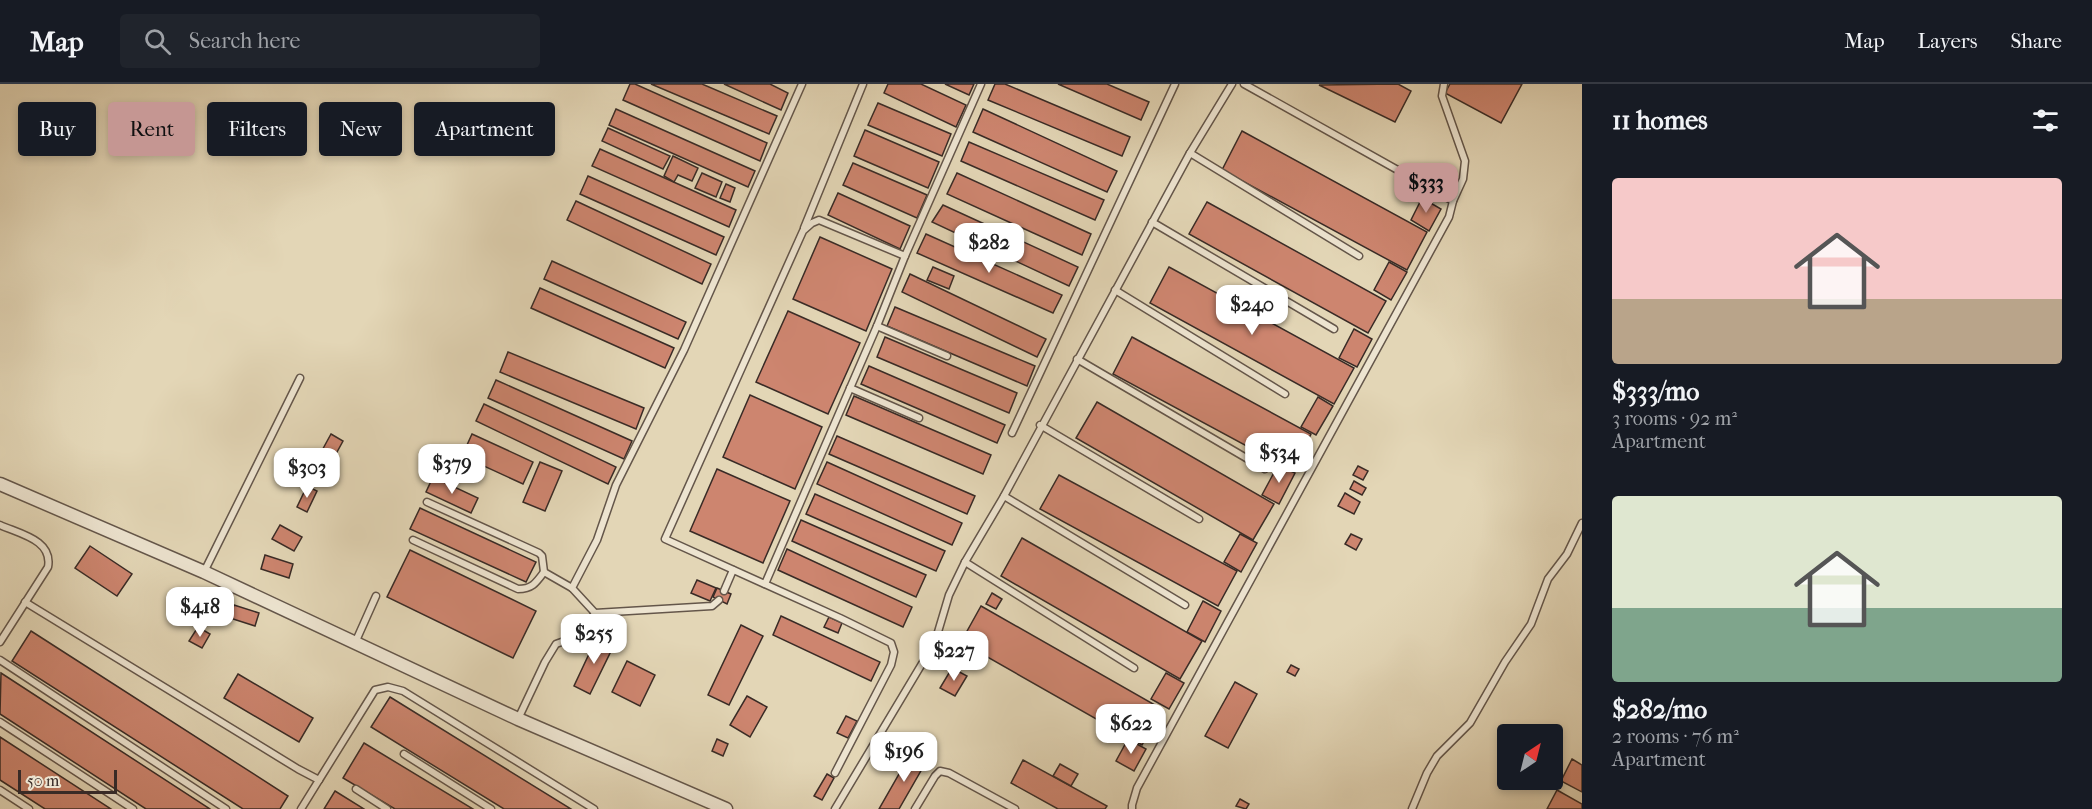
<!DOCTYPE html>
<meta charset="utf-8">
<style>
:root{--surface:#171b24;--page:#20242c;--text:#f1f3f6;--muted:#9ea1a6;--line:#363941;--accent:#c59692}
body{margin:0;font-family:"IM FELL French Canon",serif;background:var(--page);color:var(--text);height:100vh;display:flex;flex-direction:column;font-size:22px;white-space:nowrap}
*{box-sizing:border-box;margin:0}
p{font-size:20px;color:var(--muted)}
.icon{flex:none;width:33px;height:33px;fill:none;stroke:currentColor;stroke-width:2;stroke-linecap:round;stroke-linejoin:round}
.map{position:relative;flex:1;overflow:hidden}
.side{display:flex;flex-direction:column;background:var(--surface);width:510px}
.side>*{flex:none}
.guide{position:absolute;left:18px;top:18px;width:570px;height:54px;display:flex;gap:12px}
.needle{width:39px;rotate:35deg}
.controls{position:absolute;left:1497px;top:640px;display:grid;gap:12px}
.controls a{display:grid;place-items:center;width:66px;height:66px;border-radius:6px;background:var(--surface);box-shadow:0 3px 9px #0003;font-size:30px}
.scale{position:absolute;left:18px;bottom:15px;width:99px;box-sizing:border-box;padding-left:6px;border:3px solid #392b26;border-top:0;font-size:16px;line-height:21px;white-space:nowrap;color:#392b26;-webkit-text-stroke:4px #ede4d0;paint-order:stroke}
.price{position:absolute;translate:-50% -51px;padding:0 14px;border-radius:12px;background:#fff;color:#222;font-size:20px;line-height:39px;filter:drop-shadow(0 2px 3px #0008)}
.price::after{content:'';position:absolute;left:50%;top:36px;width:18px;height:14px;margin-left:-9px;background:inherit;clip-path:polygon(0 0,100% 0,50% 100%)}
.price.selected{background:var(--accent);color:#111}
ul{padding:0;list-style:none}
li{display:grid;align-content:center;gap:12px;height:318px;padding:0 30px}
li span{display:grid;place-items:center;height:186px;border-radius:6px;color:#555}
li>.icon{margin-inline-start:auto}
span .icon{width:108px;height:108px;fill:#fffc;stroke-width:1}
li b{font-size:26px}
h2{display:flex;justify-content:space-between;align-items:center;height:72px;padding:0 30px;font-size:26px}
.tag{padding:0 21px;border-radius:6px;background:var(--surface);box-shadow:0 3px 9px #0003;font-size:21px;line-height:54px}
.tag.selected{background:var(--accent);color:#111}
header{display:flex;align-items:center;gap:36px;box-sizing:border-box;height:84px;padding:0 30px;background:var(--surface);border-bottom:2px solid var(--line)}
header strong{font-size:28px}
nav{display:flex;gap:33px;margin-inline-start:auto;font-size:21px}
.search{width:420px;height:54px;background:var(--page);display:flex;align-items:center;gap:15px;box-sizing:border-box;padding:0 21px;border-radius:6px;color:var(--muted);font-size:22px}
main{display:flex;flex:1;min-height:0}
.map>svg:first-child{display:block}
.building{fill:#cd856f;stroke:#392b26;stroke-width:1.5}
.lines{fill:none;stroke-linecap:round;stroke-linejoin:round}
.lane-casing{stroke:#64564a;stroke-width:9}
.street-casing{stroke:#64564a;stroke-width:15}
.lane{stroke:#ede4d0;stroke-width:6}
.street{stroke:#ede4d0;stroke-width:12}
</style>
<header>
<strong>Map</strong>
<div class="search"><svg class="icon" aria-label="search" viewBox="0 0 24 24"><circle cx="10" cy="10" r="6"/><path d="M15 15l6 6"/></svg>Search here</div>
<nav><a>Map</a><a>Layers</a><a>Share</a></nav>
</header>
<main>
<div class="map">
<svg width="1582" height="725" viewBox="0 0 1582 725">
<rect width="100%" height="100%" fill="#e3d6b6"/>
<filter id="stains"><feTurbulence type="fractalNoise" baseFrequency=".00333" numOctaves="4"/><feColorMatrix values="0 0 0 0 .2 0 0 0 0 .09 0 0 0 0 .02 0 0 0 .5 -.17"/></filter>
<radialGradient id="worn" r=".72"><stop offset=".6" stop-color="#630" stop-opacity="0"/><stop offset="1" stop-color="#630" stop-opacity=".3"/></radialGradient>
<g class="building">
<polygon points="630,0 635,0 767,59 760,77 623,16"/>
<polygon points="651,0 702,0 777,32 769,50"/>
<polygon points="724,0 770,0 788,9 781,26"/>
<polygon points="888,0 921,0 966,21 956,43 884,9"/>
<polygon points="945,0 974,0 969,11"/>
<polygon points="995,0 1005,0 1130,53 1122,72 988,16"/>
<polygon points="1058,0 1107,0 1149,18 1141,36"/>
<polygon points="1398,0 1411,7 1395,38 1319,1"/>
<polygon points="1450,0 1522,0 1501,39 1445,9"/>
<polygon points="878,19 951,50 942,72 868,41"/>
<polygon points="616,25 755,87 748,103 609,41"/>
<polygon points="983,25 1117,87 1107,108 973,48"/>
<polygon points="608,44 670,72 663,85 602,57"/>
<polygon points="865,46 939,78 928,104 854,72"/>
<polygon points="1242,47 1427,148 1407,186 1222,86"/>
<polygon points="969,58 1104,116 1095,136 961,77"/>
<polygon points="600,65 736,126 729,143 592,82"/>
<polygon points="673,72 698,84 692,97 678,91 674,98 664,92"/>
<polygon points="853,79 927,111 917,134 843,101"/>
<polygon points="702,89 722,98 716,113 695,104"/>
<polygon points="957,89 1091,150 1082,171 947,110"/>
<polygon points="588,92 724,153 716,171 580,110"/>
<polygon points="726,100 735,104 730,118 720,114"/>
<polygon points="838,109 910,142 900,165 828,131"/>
<polygon points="1422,114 1441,125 1429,147 1411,136"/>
<polygon points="576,117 711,180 702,200 567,136"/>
<polygon points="1207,118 1386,217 1368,249 1189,150"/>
<polygon points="943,121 1078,183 1069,202 932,138"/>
<polygon points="926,150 1062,211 1053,229 917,169"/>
<polygon points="820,153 892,185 866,247 793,215"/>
<polygon points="552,177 686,238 678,255 544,195"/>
<polygon points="1389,178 1407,188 1391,216 1374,206"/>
<polygon points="933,183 954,192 949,205 927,196"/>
<polygon points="1169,183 1354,284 1334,320 1150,219"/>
<polygon points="910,190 1046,255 1037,273 902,208"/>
<polygon points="540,204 674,264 665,284 531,224"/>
<polygon points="895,223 1035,282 1027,302 887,242"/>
<polygon points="788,227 860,259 828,330 756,298"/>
<polygon points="1354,245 1372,255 1357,283 1339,274"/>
<polygon points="885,253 1017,309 1009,329 877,273"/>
<polygon points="1132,253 1311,350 1293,387 1113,290"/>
<polygon points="508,268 644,324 636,345 500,288"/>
<polygon points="869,282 1005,341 997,359 861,300"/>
<polygon points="496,296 632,357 624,375 488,314"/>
<polygon points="750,311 822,343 795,405 723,373"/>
<polygon points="854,312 991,371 983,390 846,331"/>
<polygon points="1318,313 1333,322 1316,351 1301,343"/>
<polygon points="1097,318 1274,420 1253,456 1076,354"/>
<polygon points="484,320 616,383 608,400 476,337"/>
<polygon points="331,350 343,357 325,390 313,383"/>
<polygon points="472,350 533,378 523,400 462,372"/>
<polygon points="837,352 975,412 967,430 829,370"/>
<polygon points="540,378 562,387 545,427 523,418"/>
<polygon points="827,378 962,439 952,461 817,400"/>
<polygon points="1278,381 1295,389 1279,420 1262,411"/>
<polygon points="1358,382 1368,387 1363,396 1353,391"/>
<polygon points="717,385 790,417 763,479 690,447"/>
<polygon points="1059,391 1237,487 1218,522 1040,425"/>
<polygon points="433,393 478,414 471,429 426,408"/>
<polygon points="1354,397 1366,404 1362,411 1350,405"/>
<polygon points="307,402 317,407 307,428 297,423"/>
<polygon points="1345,409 1360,418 1354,430 1338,422"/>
<polygon points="815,410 945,467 936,487 806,430"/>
<polygon points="420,424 536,478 526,498 410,445"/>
<polygon points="801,436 926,491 916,513 792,457"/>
<polygon points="280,441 302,453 294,467 272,455"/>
<polygon points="1240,450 1257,459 1241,488 1224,478"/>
<polygon points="1351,450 1362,455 1356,466 1345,460"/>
<polygon points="1022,454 1202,557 1180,595 1001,492"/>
<polygon points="90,462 132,490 117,512 75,484"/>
<polygon points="787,465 912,523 903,543 778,486"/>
<polygon points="410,466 536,527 513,574 387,513"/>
<polygon points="265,471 293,480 289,494 261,485"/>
<polygon points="697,496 716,504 710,517 691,509"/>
<polygon points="717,504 731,510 727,520 713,513"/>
<polygon points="992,509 1002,515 996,525 986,520"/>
<polygon points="1203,517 1221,527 1205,558 1187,548"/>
<polygon points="234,521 259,529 255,542 230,534"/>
<polygon points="981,522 1162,625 1142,661 961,558"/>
<polygon points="781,532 880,578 871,597 773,551"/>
<polygon points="829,533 842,539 838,549 824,543"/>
<polygon points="741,541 763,552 729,621 708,611"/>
<polygon points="198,543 210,550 202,564 189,557"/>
<polygon points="31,547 288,712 280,725 243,725 12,577"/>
<polygon points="597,553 614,561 590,610 574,602"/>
<polygon points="627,577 655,591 640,622 612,608"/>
<polygon points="1291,581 1299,585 1295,592 1287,588"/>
<polygon points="952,584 967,592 955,612 940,604"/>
<polygon points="1,589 210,725 146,725 0,630"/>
<polygon points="1166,589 1184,599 1169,625 1151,615"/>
<polygon points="238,590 313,634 299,658 224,614"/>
<polygon points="1235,598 1257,610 1228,664 1205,652"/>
<polygon points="747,612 767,623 750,653 730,641"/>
<polygon points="390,613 571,725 504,725 371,643"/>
<polygon points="846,632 857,637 848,654 837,649"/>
<polygon points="0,653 111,725 45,725 0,696"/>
<polygon points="717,655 728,660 723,672 712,667"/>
<polygon points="1128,655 1146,665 1134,687 1116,677"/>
<polygon points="364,659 473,725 395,725 343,694"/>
<polygon points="911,669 926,678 899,725 879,725"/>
<polygon points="1572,675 1582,681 1582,708 1561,697"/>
<polygon points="1023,676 1107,722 1105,725 1058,725 1011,699"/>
<polygon points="1060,680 1078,690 1071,702 1053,692"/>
<polygon points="827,690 834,694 822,716 814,712"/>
<polygon points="1557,706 1582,720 1582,725 1547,725"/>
<polygon points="335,707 364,725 324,725"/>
<polygon points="1240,715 1249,720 1246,725 1236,722"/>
</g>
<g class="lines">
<defs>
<g id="lane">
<polyline points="1444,0 1442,12 1465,77 1463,95 1453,117"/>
<polyline points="1190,69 1359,172"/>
<polyline points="1152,138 1334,245"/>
<polyline points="804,144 863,0"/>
<polyline points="1115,206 1285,310"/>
<polyline points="877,242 947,272"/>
<polyline points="1077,275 1265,385"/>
<polyline points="850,304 919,334"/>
<polyline points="1040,341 1199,435"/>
<polyline points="1012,349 1175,0"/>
<polyline points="1004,412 1185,521"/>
<polyline points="427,418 539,469 542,472 544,488 572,504"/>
<path d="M0 441C20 450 53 456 48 483L0 558"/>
<path d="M413 456 518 505C532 505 536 499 544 488"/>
<polyline points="965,478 1134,584"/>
<polyline points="204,488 300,294"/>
<polyline points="765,500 877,242 905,172"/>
<polyline points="724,507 733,486"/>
<polyline points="25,518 298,685 319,696 301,725"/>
<polyline points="595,529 712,522 719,516"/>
<polyline points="355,559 376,512"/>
<polyline points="0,576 226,725"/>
<polyline points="518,635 545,578 556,560 581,551 595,529 572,504 597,456 616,401 684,266 802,0"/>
<polyline points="0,638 133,725"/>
<polyline points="404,670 491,725"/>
<polyline points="835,689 891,581 894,568 891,559 840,534 665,455 803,147 812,139 819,136 905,172 981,0"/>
<polyline points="319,696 375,606 388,603 403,607 594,725"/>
<polyline points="356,705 387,725"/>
<polyline points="0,706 29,725"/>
<polyline points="835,725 935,558 949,511 965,478 1004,412 1190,69 1232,0"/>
<polyline points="915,725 935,692 940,687 949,689 1015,725"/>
<polyline points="1132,725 1132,721 1137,704 1449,133 1453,117 1244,0"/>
<polyline points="1412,725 1427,689 1437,672 1470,639 1505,578 1531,540 1548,495 1567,470 1582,439"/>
</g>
<polyline id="street" points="0,400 204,488 518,635 726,725"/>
</defs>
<use href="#lane" class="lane-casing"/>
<use href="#street" class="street-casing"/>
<use href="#lane" class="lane"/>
<use href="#street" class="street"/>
</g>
<rect width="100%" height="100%" filter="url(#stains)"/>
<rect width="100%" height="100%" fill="url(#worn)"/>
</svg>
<div class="controls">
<a><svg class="needle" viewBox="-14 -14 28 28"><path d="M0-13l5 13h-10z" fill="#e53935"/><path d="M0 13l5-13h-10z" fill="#9ea1a6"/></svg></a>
</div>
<div class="scale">50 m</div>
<b class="price selected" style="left:1426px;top:130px">$333</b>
<b class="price" style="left:989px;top:190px">$282</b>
<b class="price" style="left:1252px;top:252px">$240</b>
<b class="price" style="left:1279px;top:400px">$534</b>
<b class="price" style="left:452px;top:411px">$379</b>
<b class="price" style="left:307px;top:415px">$303</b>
<b class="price" style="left:200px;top:554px">$418</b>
<b class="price" style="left:594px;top:581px">$255</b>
<b class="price" style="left:954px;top:598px">$227</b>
<b class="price" style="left:1131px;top:671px">$622</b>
<b class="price" style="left:904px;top:699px">$196</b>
<div class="guide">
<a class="tag">Buy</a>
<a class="tag selected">Rent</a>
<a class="tag">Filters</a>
<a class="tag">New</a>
<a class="tag">Apartment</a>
</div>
</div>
<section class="side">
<h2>11 homes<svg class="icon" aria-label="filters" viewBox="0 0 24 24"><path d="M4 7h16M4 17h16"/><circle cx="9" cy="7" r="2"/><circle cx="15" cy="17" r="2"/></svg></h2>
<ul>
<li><span style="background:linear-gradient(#f6c9c9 65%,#b9a48a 0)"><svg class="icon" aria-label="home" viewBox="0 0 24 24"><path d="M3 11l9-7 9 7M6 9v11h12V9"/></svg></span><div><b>$333/mo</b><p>3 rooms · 92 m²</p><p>Apartment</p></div></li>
<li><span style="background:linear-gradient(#dfe7d0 60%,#7fa58c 0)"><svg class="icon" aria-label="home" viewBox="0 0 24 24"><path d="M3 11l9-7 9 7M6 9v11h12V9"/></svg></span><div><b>$282/mo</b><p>2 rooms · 76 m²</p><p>Apartment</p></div></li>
</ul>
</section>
</main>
